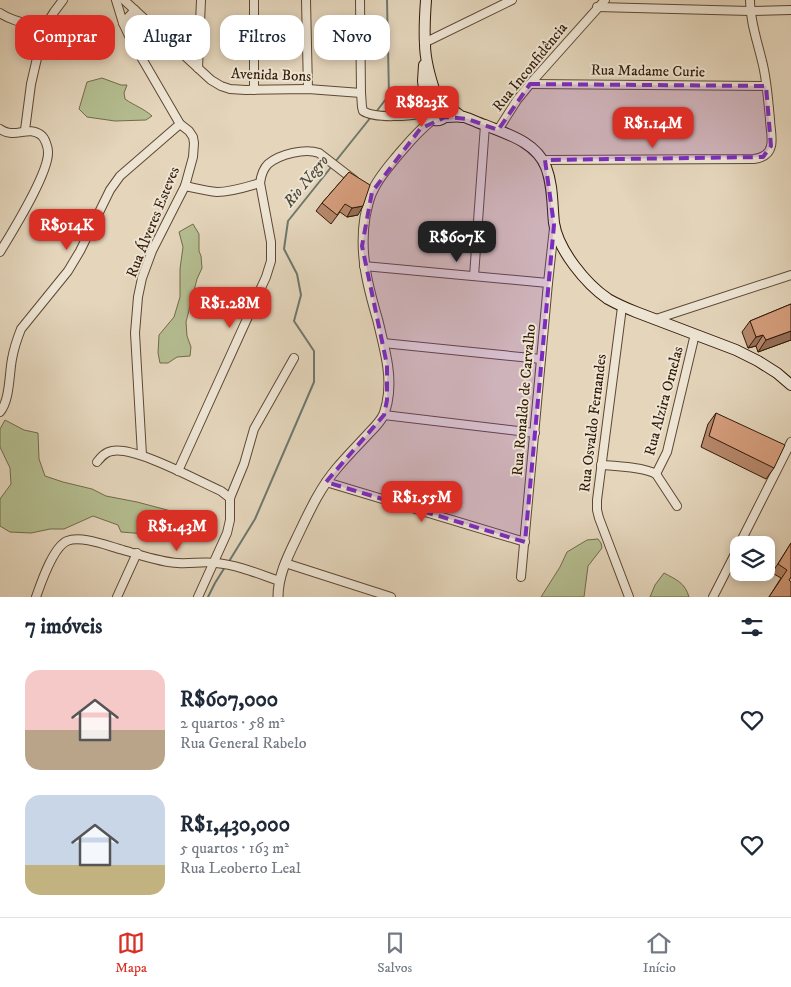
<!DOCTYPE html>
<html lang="pt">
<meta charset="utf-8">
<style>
:root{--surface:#fff;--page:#f6f6f7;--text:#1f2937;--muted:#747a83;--line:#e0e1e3;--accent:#d93025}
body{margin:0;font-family:"IM FELL DW Pica",serif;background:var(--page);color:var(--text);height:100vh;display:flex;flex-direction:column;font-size:19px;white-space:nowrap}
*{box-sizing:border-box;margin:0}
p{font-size:16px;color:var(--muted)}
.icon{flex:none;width:28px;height:28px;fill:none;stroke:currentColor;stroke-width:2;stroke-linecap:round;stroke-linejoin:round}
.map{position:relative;height:597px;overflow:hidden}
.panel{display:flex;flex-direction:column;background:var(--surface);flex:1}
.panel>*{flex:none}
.banner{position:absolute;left:15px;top:15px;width:500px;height:45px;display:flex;gap:10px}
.controls{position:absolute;left:730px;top:536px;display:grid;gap:10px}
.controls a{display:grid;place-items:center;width:45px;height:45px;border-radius:10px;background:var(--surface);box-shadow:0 2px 8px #0003;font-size:25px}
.price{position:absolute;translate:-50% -42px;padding:0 11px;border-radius:10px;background:var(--accent);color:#fff;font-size:16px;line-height:32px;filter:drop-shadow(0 1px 2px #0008)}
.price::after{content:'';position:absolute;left:50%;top:30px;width:15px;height:11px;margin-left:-8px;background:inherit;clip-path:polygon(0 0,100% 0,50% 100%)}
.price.on{background:#222;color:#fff}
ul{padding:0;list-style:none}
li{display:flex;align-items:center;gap:15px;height:125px;padding:0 25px}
li span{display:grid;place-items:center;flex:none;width:140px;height:100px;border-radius:15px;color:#555}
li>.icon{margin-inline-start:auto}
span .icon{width:60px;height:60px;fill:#fffc;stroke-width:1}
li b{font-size:21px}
h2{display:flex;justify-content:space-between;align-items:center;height:60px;padding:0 25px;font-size:21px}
.tag{padding:0 18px;border-radius:15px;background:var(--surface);box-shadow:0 2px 8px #0003;font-size:18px;line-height:45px}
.tag.on{background:var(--accent);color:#fff}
.dock{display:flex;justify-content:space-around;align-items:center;height:70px;border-top:1px solid var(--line);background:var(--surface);font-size:14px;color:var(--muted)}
.dock a{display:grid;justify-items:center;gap:2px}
.dock .on{color:var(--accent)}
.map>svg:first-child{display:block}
.green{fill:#b4bd90;stroke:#726b4b}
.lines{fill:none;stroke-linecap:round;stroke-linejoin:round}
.stream{stroke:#6d786d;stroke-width:2}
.minor-casing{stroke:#5e4833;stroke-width:10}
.tertiary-casing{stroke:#5e4833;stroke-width:11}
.secondary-casing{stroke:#311906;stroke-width:12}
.minor{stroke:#ede4d3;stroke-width:8}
.tertiary{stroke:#ede4d3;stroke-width:9}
.secondary{stroke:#ede4d3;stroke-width:10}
.wall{fill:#b7876b;stroke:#311906}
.shaded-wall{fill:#956e57;stroke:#311906}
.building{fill:#d59d7c;stroke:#311906}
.marked{fill:#7b2cbf;fill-opacity:0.2;stroke:#7b2cbf;stroke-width:4;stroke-dasharray:10 6;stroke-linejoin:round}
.labels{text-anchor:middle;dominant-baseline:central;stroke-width:4;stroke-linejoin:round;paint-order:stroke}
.street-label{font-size:15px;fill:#311906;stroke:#ede4d3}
.water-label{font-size:16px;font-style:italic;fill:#4f493a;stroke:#ede4d3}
</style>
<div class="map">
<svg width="791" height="597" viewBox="0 0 791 597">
<rect width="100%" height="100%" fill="#e4d5bb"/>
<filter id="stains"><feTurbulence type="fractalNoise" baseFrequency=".004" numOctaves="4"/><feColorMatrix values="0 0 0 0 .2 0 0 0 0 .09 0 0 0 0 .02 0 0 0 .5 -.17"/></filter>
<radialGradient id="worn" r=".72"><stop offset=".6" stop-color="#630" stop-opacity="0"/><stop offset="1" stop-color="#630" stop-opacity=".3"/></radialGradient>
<g class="green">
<path d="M102 78 121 85H127L124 93 125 99C135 106 143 108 152 116L146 120 115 121 87 117 79 109 87 82Z"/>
<polygon points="193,224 199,234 199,251 201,256 202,268 197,279 186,322 187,336 191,347 190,356 177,357 168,363 160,363 158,353 159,335 174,317 180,297 180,269 183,247 179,232"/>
<polygon points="5,420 24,430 38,433 39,459 45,476 63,482 92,489 106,496 137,502 171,511 178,518 176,534 146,534 121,532 118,525 93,516 64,529 50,529 31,533 10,532 0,526 0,499 11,484 10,468 0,447 0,429"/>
<polygon points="598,539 601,543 602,548 588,566 584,597 541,597 560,567 567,552 587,540"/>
<path d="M664 573C677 580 685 583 689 597H650L655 585Z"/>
</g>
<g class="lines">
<g class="stream">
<polyline points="376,112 389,95 387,0"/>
<polyline points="335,162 371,117"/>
<polyline points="228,563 255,519 314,382 314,351 294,321 301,295 297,274 284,249 288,221 332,166"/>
<polyline points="208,597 215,583 225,567"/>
</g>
<defs>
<g id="minor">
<polyline points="116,0 123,23 130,38 180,124 189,131 193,137 194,143 193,157 185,186 152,251 142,278 138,297 135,333 142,455"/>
<polyline points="124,0 211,80 221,86 230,89 246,90 308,89 361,93"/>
<polyline points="254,0 254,90"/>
<polyline points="306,0 308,89"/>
<path d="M360 0 361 93 362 107 363 111C375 119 411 116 425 113"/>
<polyline points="597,7 750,11 791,10"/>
<path d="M0 13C13 22 30 24 44 28"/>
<polyline points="123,23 135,10"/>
<polyline points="424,43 512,0"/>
<polyline points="198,68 201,0"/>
<polyline points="530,84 766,86"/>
<path d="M0 129C3 131 7 133 11 133 21 134 31 127 41 135 45 138 48 147 48 152 49 173 12 232 0 252"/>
<polyline points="25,130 31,84 44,28 54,12 63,0"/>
<polyline points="498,130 517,100 530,84 605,0"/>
<path d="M543 160 754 159C762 158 769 155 771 146 773 138 770 127 770 119 768 100 767 80 762 61 757 40 750 21 750 0"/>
<path d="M185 186C195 188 206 191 217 192 232 192 246 187 260 183 261 176 263 169 268 164 280 154 305 148 319 153L354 180"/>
<polyline points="364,266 548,283"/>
<polyline points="474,276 485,125"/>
<polyline points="622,307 597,500 597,510 599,518 629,597"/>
<polyline points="656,319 791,275"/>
<polyline points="383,343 541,359"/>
<path d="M0 412C10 400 9 375 12 359 14 348 17 339 21 329L68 271 80 251 110 190 120 176 180 124"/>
<polyline points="384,415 535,433"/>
<path d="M97 462C101 457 105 452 112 451 135 446 198 481 221 491L230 498"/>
<path d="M601 465C616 466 644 467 656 474L677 506"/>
<polyline points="178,471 266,277 271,261 271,242 260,183"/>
<polyline points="656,474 667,452 695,334"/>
<polyline points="326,482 525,542"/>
<polyline points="739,545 791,442"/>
<polyline points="285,563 391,597"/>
<polyline points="521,577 548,283 554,228"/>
<path d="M36 597C41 583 53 547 67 541 81 535 108 546 123 550 141 555 159 562 178 563 191 564 204 561 216 563 238 565 259 574 279 581"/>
<polyline points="117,597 137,553"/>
<polyline points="198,597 227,533 230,520 230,498 244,464 254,429 294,358"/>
<polyline points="713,597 739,546"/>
</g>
<path id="tertiary" d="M278 597C278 574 289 554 299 533 310 510 320 488 337 468 347 456 359 444 370 432 375 427 381 421 384 414 385 411 386 407 387 403 393 376 384 347 378 321 368 287 359 254 365 217 367 209 368 200 372 192 378 178 389 166 398 155 410 141 418 131 432 120"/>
<g id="secondary">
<path d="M426 0C425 14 424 29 425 44 425 62 431 81 437 98"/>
<polyline points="424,65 423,81 426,104"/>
<path d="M446 104C453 130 414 121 427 103 433 94 441 99 447 104 451 109 457 113 462 117"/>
<path d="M445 117C451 117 458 116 464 117 471 119 478 123 485 125 507 134 536 142 546 167 553 185 552 204 554 223 558 250 586 284 608 299 617 304 626 308 636 312L736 350 758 361 777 373 791 385"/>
</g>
</defs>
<use href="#minor" class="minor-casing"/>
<use href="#tertiary" class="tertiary-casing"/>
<use href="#secondary" class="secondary-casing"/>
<use href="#minor" class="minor"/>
<use href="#tertiary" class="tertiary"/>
<use href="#secondary" class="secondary"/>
</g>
<g class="wall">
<polygon points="415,96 422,103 418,109 410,110 411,102"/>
<polygon points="349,172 358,215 347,217 340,212 331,224 316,211 322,203"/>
<polygon points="791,304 791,340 758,352 756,346 748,348 742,332 750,321"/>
<polygon points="716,413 774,468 766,479 701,447 708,424"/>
<polygon points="791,543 791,577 789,580 791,597 769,597 781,578 772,573"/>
</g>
<g class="shaded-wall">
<polygon points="422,103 418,109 410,110 414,104"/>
<polygon points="363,206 358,215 347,217 352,208"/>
<polygon points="791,331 791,340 758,352 766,340"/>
<polygon points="763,335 756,346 748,348 756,337"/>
</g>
<g class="building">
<polygon points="415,96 423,96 422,103 414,104"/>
<polygon points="349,172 370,185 363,206 352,208 345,204 337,215 322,203"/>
<polygon points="791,304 791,331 766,340 763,335 756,337 750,321"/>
<polygon points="716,413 785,445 774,468 709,436"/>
<polygon points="791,543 791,577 789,580 791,582 791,597 769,597 787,570 778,564"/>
</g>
<path class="marked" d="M530 84 766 86 771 146 763 157 545 160 554 225 525 542 326 482 384 415 387 400V365L362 246 372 192 420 129 445 117 468 119 498 130Z"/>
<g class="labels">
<g class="street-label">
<text transform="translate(530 67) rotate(-51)">Rua Inconfidência</text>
<text transform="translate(648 71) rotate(1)">Rua Madame Curie</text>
<text transform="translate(271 75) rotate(2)">Avenida Bons</text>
<text transform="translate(153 222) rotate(-68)">Rua Álveres Esteves</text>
<text transform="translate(524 400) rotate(-85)">Rua Ronaldo de Carvalho</text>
<text transform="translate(664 401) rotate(-75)">Rua Alzira Ornelas</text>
<text transform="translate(593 423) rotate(-83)">Rua Osvaldo Fernandes</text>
</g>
<g class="water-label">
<text transform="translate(306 181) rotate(-51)">Rio Negro</text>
</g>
</g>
<rect width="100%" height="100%" filter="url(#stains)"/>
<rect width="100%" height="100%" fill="url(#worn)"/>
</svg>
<div class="controls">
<a><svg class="icon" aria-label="layers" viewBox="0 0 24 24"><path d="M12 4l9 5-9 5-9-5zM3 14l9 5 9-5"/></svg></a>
</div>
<b class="price" style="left:422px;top:128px">R$823K</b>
<b class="price" style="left:653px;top:149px">R$1.14M</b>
<b class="price" style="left:67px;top:251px">R$914K</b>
<b class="price on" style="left:457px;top:263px">R$607K</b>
<b class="price" style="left:230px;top:329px">R$1.28M</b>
<b class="price" style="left:422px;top:523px">R$1.55M</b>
<b class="price" style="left:177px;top:552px">R$1.43M</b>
<div class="banner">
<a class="tag on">Comprar</a>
<a class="tag">Alugar</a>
<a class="tag">Filtros</a>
<a class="tag">Novo</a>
</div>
</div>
<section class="panel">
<h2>7 imóveis<svg class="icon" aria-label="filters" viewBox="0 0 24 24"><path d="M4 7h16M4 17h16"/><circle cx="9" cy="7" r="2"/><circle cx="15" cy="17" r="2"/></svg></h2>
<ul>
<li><span style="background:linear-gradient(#f6c9c9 60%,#b9a48a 0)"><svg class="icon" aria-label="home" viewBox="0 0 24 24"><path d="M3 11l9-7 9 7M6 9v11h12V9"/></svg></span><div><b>R$607,000</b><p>2 quartos · 58 m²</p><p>Rua General Rabelo</p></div><svg class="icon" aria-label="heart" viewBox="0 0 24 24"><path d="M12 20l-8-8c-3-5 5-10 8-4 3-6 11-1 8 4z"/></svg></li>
<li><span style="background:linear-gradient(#c9d6e8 70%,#c2b280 0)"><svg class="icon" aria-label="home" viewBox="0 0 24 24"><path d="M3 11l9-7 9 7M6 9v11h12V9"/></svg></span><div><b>R$1,430,000</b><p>5 quartos · 163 m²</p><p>Rua Leoberto Leal</p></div><svg class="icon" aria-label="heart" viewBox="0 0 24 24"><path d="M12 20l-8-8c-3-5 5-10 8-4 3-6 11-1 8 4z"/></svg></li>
</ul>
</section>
<nav class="dock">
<a class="on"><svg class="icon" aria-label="map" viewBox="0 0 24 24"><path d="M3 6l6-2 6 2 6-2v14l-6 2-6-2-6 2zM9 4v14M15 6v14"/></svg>Mapa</a>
<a><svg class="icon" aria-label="saved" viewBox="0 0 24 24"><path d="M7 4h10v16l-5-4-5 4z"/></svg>Salvos</a>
<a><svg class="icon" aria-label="home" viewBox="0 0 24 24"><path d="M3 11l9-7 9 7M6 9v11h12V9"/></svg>Início</a>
</nav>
